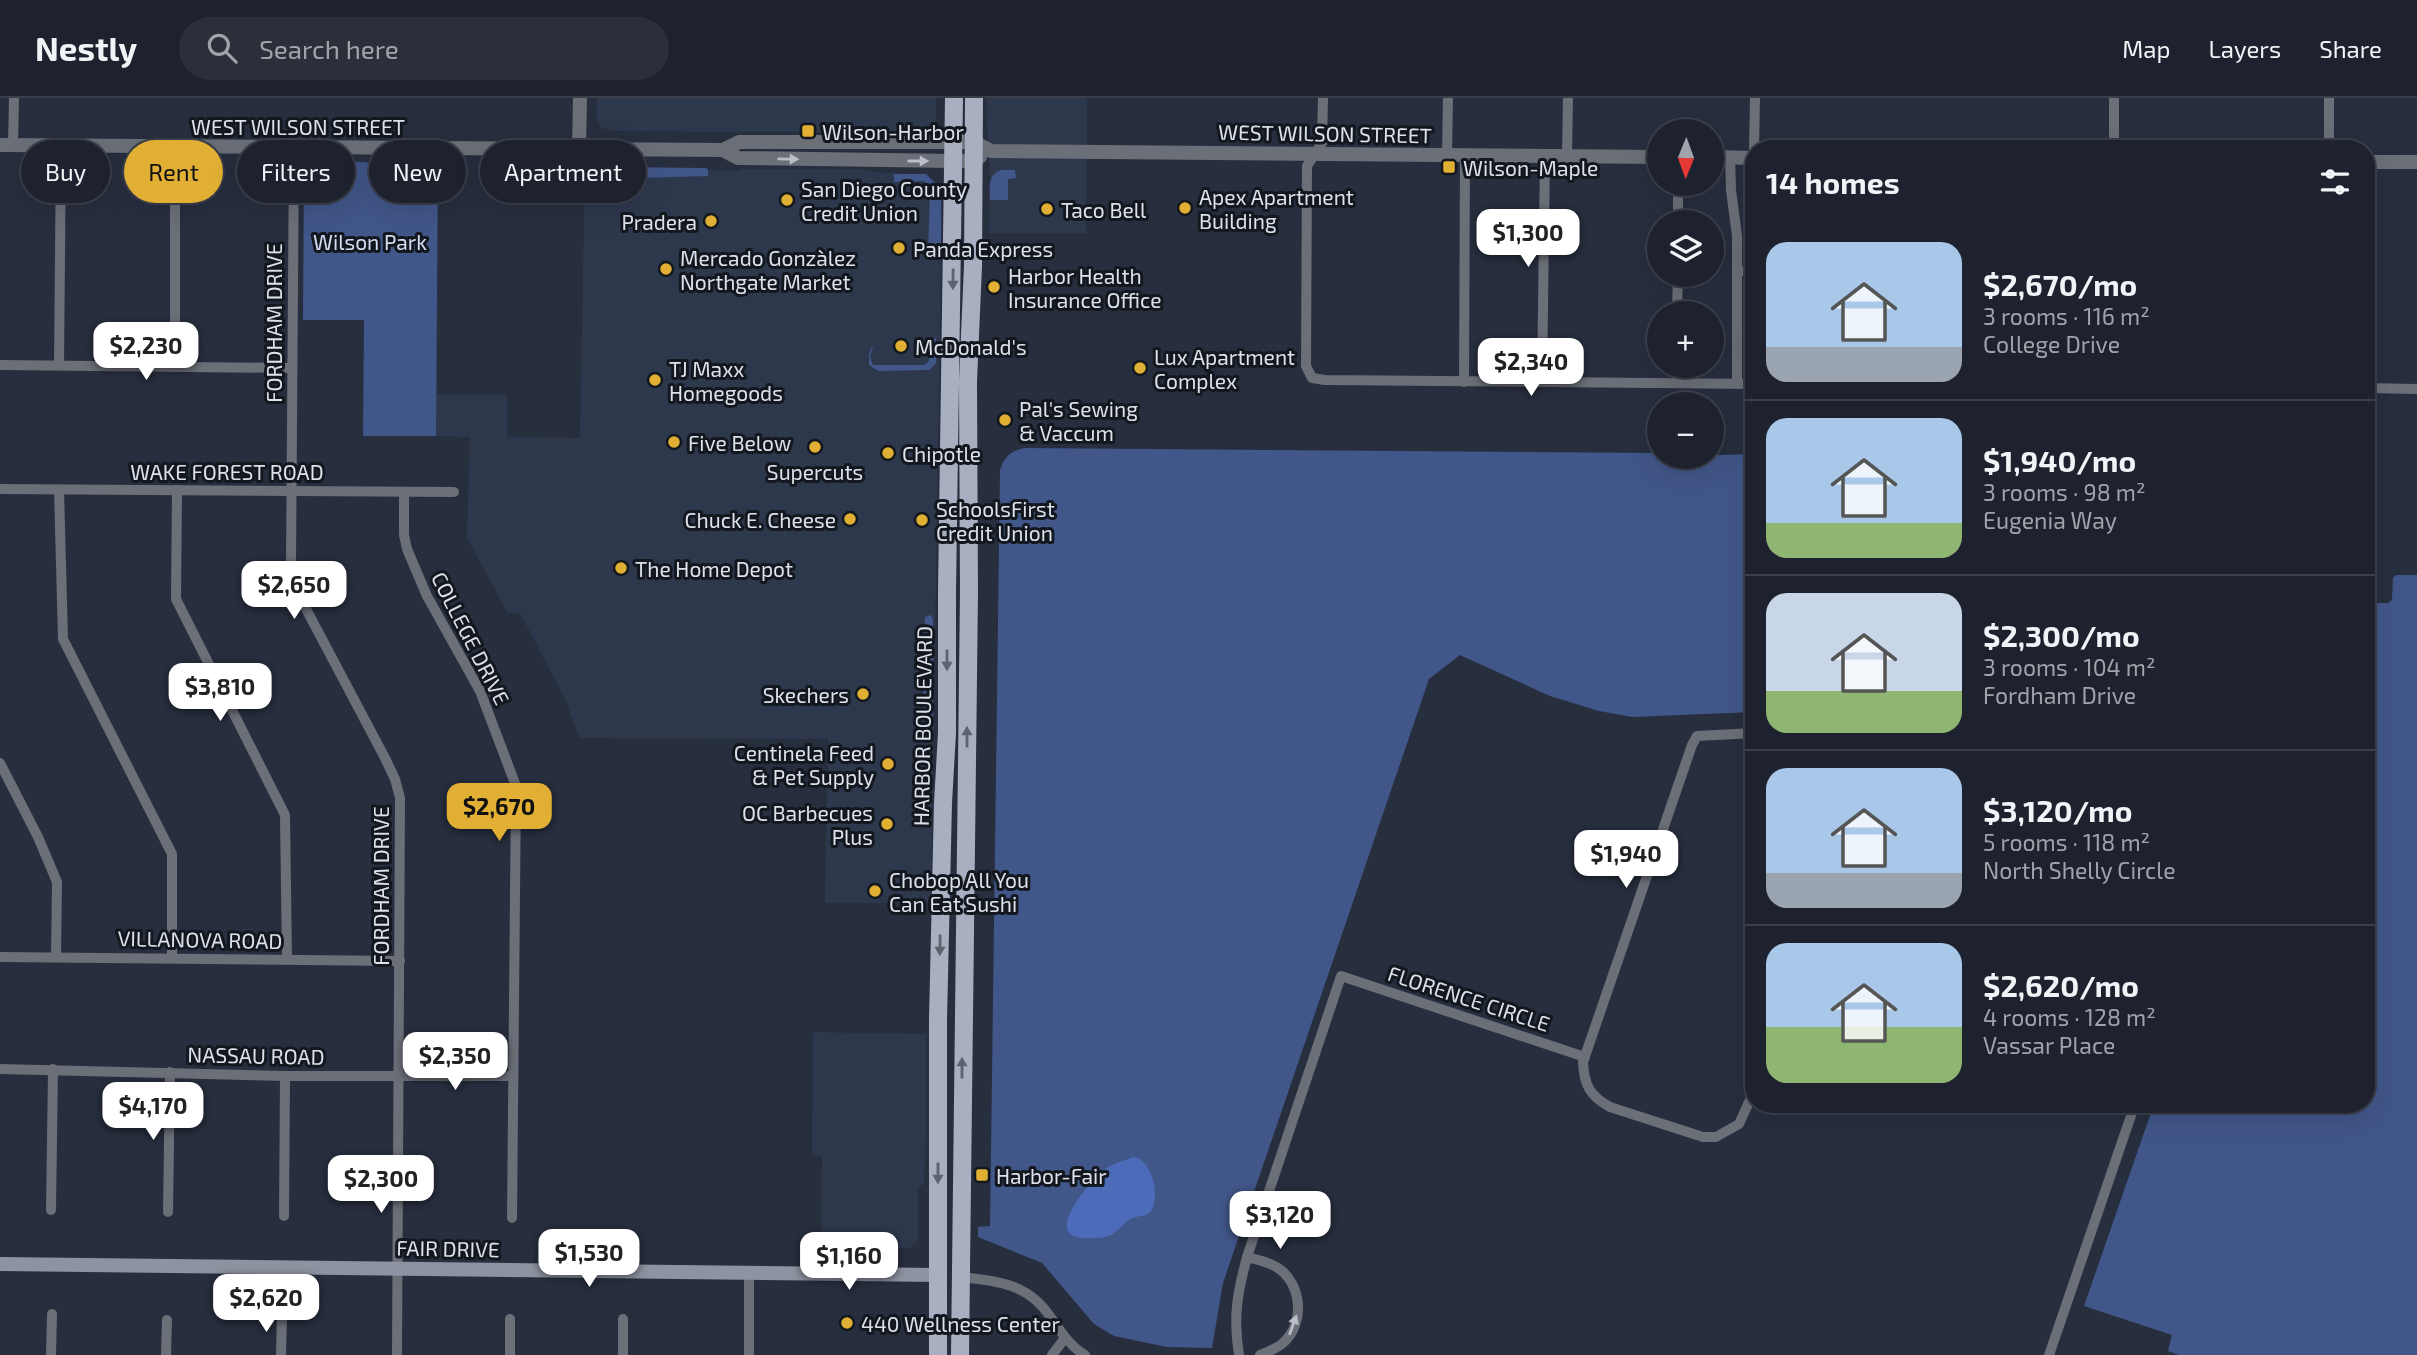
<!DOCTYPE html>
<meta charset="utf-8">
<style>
:root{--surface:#1d222e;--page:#2a2f3a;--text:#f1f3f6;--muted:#a0a4aa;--line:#3b3f4a;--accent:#e0af34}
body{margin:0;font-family:"Exo 2",sans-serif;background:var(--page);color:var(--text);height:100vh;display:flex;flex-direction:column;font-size:26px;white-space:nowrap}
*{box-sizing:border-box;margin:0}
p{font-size:23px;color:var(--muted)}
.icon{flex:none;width:38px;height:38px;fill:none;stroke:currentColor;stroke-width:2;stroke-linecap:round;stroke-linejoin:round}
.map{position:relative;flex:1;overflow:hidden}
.panel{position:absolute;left:1745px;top:42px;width:630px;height:973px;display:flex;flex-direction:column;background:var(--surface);border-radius:28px;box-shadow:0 7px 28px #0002,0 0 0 2px var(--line)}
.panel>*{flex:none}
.banner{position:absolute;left:21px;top:42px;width:665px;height:63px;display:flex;gap:14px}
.needle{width:46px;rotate:181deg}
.fabs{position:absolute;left:1647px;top:21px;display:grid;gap:14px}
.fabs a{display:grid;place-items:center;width:77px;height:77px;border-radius:50%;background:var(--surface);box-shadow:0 7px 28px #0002,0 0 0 2px var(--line);font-size:35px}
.price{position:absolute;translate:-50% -60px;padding:0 16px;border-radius:14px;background:#fff;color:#222;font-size:23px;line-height:46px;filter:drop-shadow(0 2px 4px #0008)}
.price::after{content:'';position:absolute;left:50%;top:42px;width:21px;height:16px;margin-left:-10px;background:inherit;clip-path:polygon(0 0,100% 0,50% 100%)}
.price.active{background:var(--accent);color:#111}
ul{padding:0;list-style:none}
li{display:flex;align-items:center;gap:21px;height:175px;padding:0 21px}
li+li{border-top:2px solid var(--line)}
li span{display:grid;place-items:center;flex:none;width:196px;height:140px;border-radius:21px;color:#555}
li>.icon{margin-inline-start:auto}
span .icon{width:84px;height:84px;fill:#fffc;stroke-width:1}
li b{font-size:30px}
h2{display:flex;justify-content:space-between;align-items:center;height:84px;padding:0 21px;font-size:30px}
.tag{padding:0 24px;border-radius:32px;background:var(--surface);box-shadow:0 7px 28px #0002,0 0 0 2px var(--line);font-size:24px;line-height:63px}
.tag.active{background:var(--accent);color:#111}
header{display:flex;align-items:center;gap:42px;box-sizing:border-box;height:98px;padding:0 35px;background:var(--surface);border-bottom:2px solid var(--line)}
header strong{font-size:33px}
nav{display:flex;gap:38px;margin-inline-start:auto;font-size:24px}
.search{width:490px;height:63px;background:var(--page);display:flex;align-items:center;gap:18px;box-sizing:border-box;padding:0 24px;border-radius:38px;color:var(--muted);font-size:26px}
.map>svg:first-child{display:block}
.built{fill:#2e384d}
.green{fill:#415689}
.water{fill:#4c6cba}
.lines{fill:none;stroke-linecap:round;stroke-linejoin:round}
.minor{stroke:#6b6f77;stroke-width:10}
.tertiary{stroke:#6b6f77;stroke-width:14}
.secondary{stroke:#8d93a0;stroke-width:14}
.primary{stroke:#a7afc0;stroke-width:18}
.oneway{fill:#babfc9}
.oneway2{fill:#5d636f}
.poi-dot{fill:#e0af34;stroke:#13171e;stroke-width:2.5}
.labels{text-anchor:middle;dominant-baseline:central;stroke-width:6;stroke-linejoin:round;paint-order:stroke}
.street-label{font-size:21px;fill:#dce1ec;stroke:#13171e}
.poi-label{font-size:21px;fill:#dce1ec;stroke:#13171e;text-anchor:start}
.park-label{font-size:21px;fill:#d4def4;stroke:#13171e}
</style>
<header>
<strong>Nestly</strong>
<div class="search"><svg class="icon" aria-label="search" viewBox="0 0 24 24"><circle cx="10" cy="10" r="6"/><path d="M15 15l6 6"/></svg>Search here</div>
<nav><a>Map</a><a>Layers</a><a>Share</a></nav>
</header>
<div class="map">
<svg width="2417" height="1257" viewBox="0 0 2417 1257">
<rect width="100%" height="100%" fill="#272e3e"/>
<g class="built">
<polygon points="597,0 936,0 936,23 924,35 614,33 601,30 597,21"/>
<polygon points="986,0 1087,0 1086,135 989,135 990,80"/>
<polygon points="585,68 739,73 740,71 857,71 880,75 926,76 942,91 931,805 825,805 828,641 579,640 566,603 520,515 508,515 467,440 470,339 436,338 436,296 507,297 507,339 580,340"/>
<polygon points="813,934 926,936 926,1042 924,1086 918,1089 918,1142 910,1150 859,1150 857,1141 856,1150 821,1149 822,1058 812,1057"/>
</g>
<g class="green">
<polygon points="319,61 389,66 416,61 438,63 436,338 363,338 364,222 303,222 304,71 309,64"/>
<polygon points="614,69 705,70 708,71 708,78 606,81 606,75"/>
<path d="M1001 72H1015L1016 80 1008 81V102H990C990 90 987 77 1001 72Z"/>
<polygon points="894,76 926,76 941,91 941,157 928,156 930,90 924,83 894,84"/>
<polygon points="936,240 936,265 929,272 878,273 869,267 869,256 874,245 870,259 873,267 925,267 929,263 930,241"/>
<path d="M1024 350 1659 355V359L1753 356V614L1632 619 1599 613 1550 598 1460 557 1429 581 1223 1185 1212 1250 1167 1249 1114 1238 1094 1226 1042 1165 978 1139V1129L990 1128 1000 372C1004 359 1011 353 1024 350Z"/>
<polygon points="2396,477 2417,477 2417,1257 2179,1257 2168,1253 2172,1237 2084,1208 2154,1006 2366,1006 2366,505 2388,505 2392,502 2393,480"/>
<polygon points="931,517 933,522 933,621 917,621 917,617 923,616 925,519"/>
</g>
<path class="water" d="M1133 1059C1152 1061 1161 1099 1151 1113 1145 1120 1139 1117 1132 1120 1124 1124 1118 1133 1111 1137 1103 1141 1093 1140 1084 1140 1041 1138 1091 1083 1104 1072 1111 1066 1124 1063 1133 1059Z"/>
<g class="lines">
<g class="minor">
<polyline points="1323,0 1322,45 1307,68 1306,268 1312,280 1325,282 1754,286"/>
<polyline points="13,48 14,0"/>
<polyline points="294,49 291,466 297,492 305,509 385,660 395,681 400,700 397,1257"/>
<polyline points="1754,51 1755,0"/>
<polyline points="2114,51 2114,0"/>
<polyline points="2208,51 2208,48"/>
<polyline points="2329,51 2329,0"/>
<polyline points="1447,57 1448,0"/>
<polyline points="1567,58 1568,0"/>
<polyline points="1730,60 1731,92 1737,138 1737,286"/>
<polyline points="1678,124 1678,86"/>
<polyline points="1737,173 1754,173"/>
<polyline points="1677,215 1678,177"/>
<polyline points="0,267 291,270"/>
<polyline points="59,267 61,48"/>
<polyline points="175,269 175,49"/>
<polyline points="1464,284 1465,57"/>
<polyline points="1542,284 1545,58"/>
<polyline points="1677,285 1677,268"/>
<polyline points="2366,290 2417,291"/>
<polyline points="0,391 454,394"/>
<polyline points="59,392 63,541 172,756 172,859"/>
<polyline points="177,392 176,501 285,717 287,861"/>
<polyline points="404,394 404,437 407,451 427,498 480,593 516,688 512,1120"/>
<path d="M1754 635 1697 638 1692 647 1583 964C1584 987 1590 998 1610 1009L1703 1039H1716L1739 1026 1754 993"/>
<polyline points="0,665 38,739 57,784 56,859"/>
<polyline points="0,859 400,863"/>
<polyline points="0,971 285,978 512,978"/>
<polyline points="51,1112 53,971"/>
<polyline points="168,1114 170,974"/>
<polyline points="284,1118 285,978"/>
<path d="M1247 1159C1257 1162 1270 1164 1278 1170 1302 1186 1305 1225 1284 1244 1278 1250 1268 1254 1260 1257"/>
<path d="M961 1179C996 1183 1027 1185 1049 1217 1060 1232 1068 1247 1085 1257"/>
<polyline points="51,1257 52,1216"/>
<polyline points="166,1257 167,1222"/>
<polyline points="281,1257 282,1216"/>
<polyline points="510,1257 510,1221"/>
<polyline points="623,1257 623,1221"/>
<polyline points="749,1257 749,1177"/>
<polyline points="1052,1257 1065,1240"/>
<path d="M1239 1257C1233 1220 1237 1196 1247 1159L1341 878 1585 959"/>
<polyline points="2049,1257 2135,1006"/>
</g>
<g class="tertiary">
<polyline points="0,47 723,52 739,44 974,44 991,53 1659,59"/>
<polyline points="579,51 580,0"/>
<polyline points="723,52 738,60 954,63 973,63 980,59"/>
<polyline points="1712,59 1754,60"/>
<polyline points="2366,64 2417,64"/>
</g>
<polyline class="secondary" points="0,1166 938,1177"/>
<g class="primary">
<polyline points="938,1257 938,922 943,705 947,635 947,494 954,0"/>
<polyline points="960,1257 969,494 968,283 973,168 974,0"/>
</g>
</g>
<defs><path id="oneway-solid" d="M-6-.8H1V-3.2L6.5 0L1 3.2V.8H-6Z" transform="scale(1.75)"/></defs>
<g class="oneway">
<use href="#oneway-solid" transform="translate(788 61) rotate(1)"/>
<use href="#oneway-solid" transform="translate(918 63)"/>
<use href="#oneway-solid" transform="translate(1293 1227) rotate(-70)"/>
</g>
<g class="oneway2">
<use href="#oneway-solid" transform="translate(953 181) rotate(91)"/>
<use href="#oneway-solid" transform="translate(947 562) rotate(90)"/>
<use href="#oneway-solid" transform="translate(967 639) rotate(-90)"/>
<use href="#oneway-solid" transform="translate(940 847) rotate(91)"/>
<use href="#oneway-solid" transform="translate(962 970) rotate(-90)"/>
<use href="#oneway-solid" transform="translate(938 1075) rotate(90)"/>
</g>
<g class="poi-dot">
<rect x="801" y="26" width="14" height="14" rx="3.5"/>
<rect x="1442" y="62" width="14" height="14" rx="3.5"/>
<circle cx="787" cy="102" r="7"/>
<circle cx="1185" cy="110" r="7"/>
<circle cx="1047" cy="111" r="7"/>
<circle cx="711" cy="123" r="7"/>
<circle cx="899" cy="150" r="7"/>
<circle cx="666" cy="171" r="7"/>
<circle cx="994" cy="189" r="7"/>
<circle cx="901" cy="248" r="7"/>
<circle cx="1140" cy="270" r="7"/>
<circle cx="655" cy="282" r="7"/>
<circle cx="1005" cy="322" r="7"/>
<circle cx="674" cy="344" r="7"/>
<circle cx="815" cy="349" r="7"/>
<circle cx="888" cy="355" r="7"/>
<circle cx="850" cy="421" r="7"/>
<circle cx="922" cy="422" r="7"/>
<circle cx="621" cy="470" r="7"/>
<circle cx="863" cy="596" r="7"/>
<circle cx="888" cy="666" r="7"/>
<circle cx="887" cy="726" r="7"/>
<circle cx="875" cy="793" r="7"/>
<rect x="975" y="1070" width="14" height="14" rx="3.5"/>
<circle cx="847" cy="1225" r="7"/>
</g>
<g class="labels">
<g class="street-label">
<text x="298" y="28">WEST WILSON STREET</text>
<text transform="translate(1325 35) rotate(1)">WEST WILSON STREET</text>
<text transform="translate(273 225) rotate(-90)">FORDHAM DRIVE</text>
<text x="227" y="373">WAKE FOREST ROAD</text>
<text transform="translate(471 540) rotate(63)">COLLEGE DRIVE</text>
<text transform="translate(922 628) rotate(-89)">HARBOR BOULEVARD</text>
<text transform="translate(380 788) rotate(-90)">FORDHAM DRIVE</text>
<text transform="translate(200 841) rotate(1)">VILLANOVA ROAD</text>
<text transform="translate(1469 900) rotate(18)">FLORENCE CIRCLE</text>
<text transform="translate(256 957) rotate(1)">NASSAU ROAD</text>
<text transform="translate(448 1150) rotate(1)">FAIR DRIVE</text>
</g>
<g class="poi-label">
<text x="822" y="33">Wilson-Harbor</text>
<text x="1463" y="69">Wilson-Maple</text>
<text x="801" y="90">San Diego County<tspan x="801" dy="24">Credit Union</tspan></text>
<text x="1199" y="98">Apex Apartment<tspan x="1199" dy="24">Building</tspan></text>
<text x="1061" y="111">Taco Bell</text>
<text x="697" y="123" text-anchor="end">Pradera</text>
<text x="913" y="150">Panda Express</text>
<text x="680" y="159">Mercado Gonzàlez<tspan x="680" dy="24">Northgate Market</tspan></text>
<text x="1008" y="177">Harbor Health<tspan x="1008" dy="24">Insurance Office</tspan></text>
<text x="915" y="248">McDonald's</text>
<text x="1154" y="258">Lux Apartment<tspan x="1154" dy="24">Complex</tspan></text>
<text x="669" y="270">TJ Maxx<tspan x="669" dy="24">Homegoods</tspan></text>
<text x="1019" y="310">Pal's Sewing<tspan x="1019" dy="24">&amp; Vaccum</tspan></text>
<text x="688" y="344">Five Below</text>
<text x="902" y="355">Chipotle</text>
<text x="815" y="373" text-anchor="middle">Supercuts</text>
<text x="936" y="410">SchoolsFirst<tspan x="936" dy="24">Credit Union</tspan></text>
<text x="836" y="421" text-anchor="end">Chuck E. Cheese</text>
<text x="635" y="470">The Home Depot</text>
<text x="849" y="596" text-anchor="end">Skechers</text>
<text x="874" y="654" text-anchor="end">Centinela Feed<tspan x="874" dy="24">&amp; Pet Supply</tspan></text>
<text x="873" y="714" text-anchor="end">OC Barbecues<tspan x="873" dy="24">Plus</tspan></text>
<text x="889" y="781">Chobop All You<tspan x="889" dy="24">Can Eat Sushi</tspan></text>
<text x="996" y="1077">Harbor-Fair</text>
<text x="861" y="1225">440 Wellness Center</text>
</g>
<g class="park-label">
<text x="370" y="143">Wilson Park</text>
</g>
</g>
</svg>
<div class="fabs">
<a><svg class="needle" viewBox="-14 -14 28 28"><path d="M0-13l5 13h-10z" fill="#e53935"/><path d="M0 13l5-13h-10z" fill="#a0a4aa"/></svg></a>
<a><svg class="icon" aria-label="layers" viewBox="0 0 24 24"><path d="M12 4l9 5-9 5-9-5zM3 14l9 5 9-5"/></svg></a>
<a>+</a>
<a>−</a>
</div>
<b class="price" style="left:1528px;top:171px">$1,300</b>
<b class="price" style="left:146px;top:284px">$2,230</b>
<b class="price" style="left:1531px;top:300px">$2,340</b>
<b class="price" style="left:294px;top:523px">$2,650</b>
<b class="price" style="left:220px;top:625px">$3,810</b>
<b class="price active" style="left:499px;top:745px">$2,670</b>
<b class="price" style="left:1626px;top:792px">$1,940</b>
<b class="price" style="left:455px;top:994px">$2,350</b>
<b class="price" style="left:153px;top:1044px">$4,170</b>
<b class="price" style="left:381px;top:1117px">$2,300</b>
<b class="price" style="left:1280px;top:1153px">$3,120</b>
<b class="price" style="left:589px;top:1191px">$1,530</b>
<b class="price" style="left:849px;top:1194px">$1,160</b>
<b class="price" style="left:266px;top:1236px">$2,620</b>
<div class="banner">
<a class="tag">Buy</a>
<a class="tag active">Rent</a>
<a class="tag">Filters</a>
<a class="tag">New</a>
<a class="tag">Apartment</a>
</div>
<section class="panel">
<h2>14 homes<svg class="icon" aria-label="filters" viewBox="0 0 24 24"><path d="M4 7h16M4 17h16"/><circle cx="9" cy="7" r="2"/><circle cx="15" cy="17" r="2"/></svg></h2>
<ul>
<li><span style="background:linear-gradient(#a9c7e8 75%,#9aa5b1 0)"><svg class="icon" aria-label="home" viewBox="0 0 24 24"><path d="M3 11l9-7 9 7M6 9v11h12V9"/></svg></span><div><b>$2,670/mo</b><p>3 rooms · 116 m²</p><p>College Drive</p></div></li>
<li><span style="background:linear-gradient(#a9c7e8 75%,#8fb573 0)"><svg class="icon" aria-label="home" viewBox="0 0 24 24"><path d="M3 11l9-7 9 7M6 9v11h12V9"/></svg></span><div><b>$1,940/mo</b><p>3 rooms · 98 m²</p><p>Eugenia Way</p></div></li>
<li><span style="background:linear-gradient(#c9d6e8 70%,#8fb573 0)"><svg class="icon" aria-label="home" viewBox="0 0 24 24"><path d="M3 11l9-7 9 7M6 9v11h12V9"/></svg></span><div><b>$2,300/mo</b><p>3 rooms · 104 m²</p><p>Fordham Drive</p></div></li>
<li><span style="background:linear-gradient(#a9c7e8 75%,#9aa5b1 0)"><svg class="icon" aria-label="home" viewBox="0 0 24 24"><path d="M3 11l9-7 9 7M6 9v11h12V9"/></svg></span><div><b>$3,120/mo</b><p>5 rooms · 118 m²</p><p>North Shelly Circle</p></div></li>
<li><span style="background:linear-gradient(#a9c7e8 60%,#8fb573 0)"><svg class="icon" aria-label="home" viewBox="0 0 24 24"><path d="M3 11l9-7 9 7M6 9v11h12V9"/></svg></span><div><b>$2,620/mo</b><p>4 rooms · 128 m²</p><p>Vassar Place</p></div></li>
</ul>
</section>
</div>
